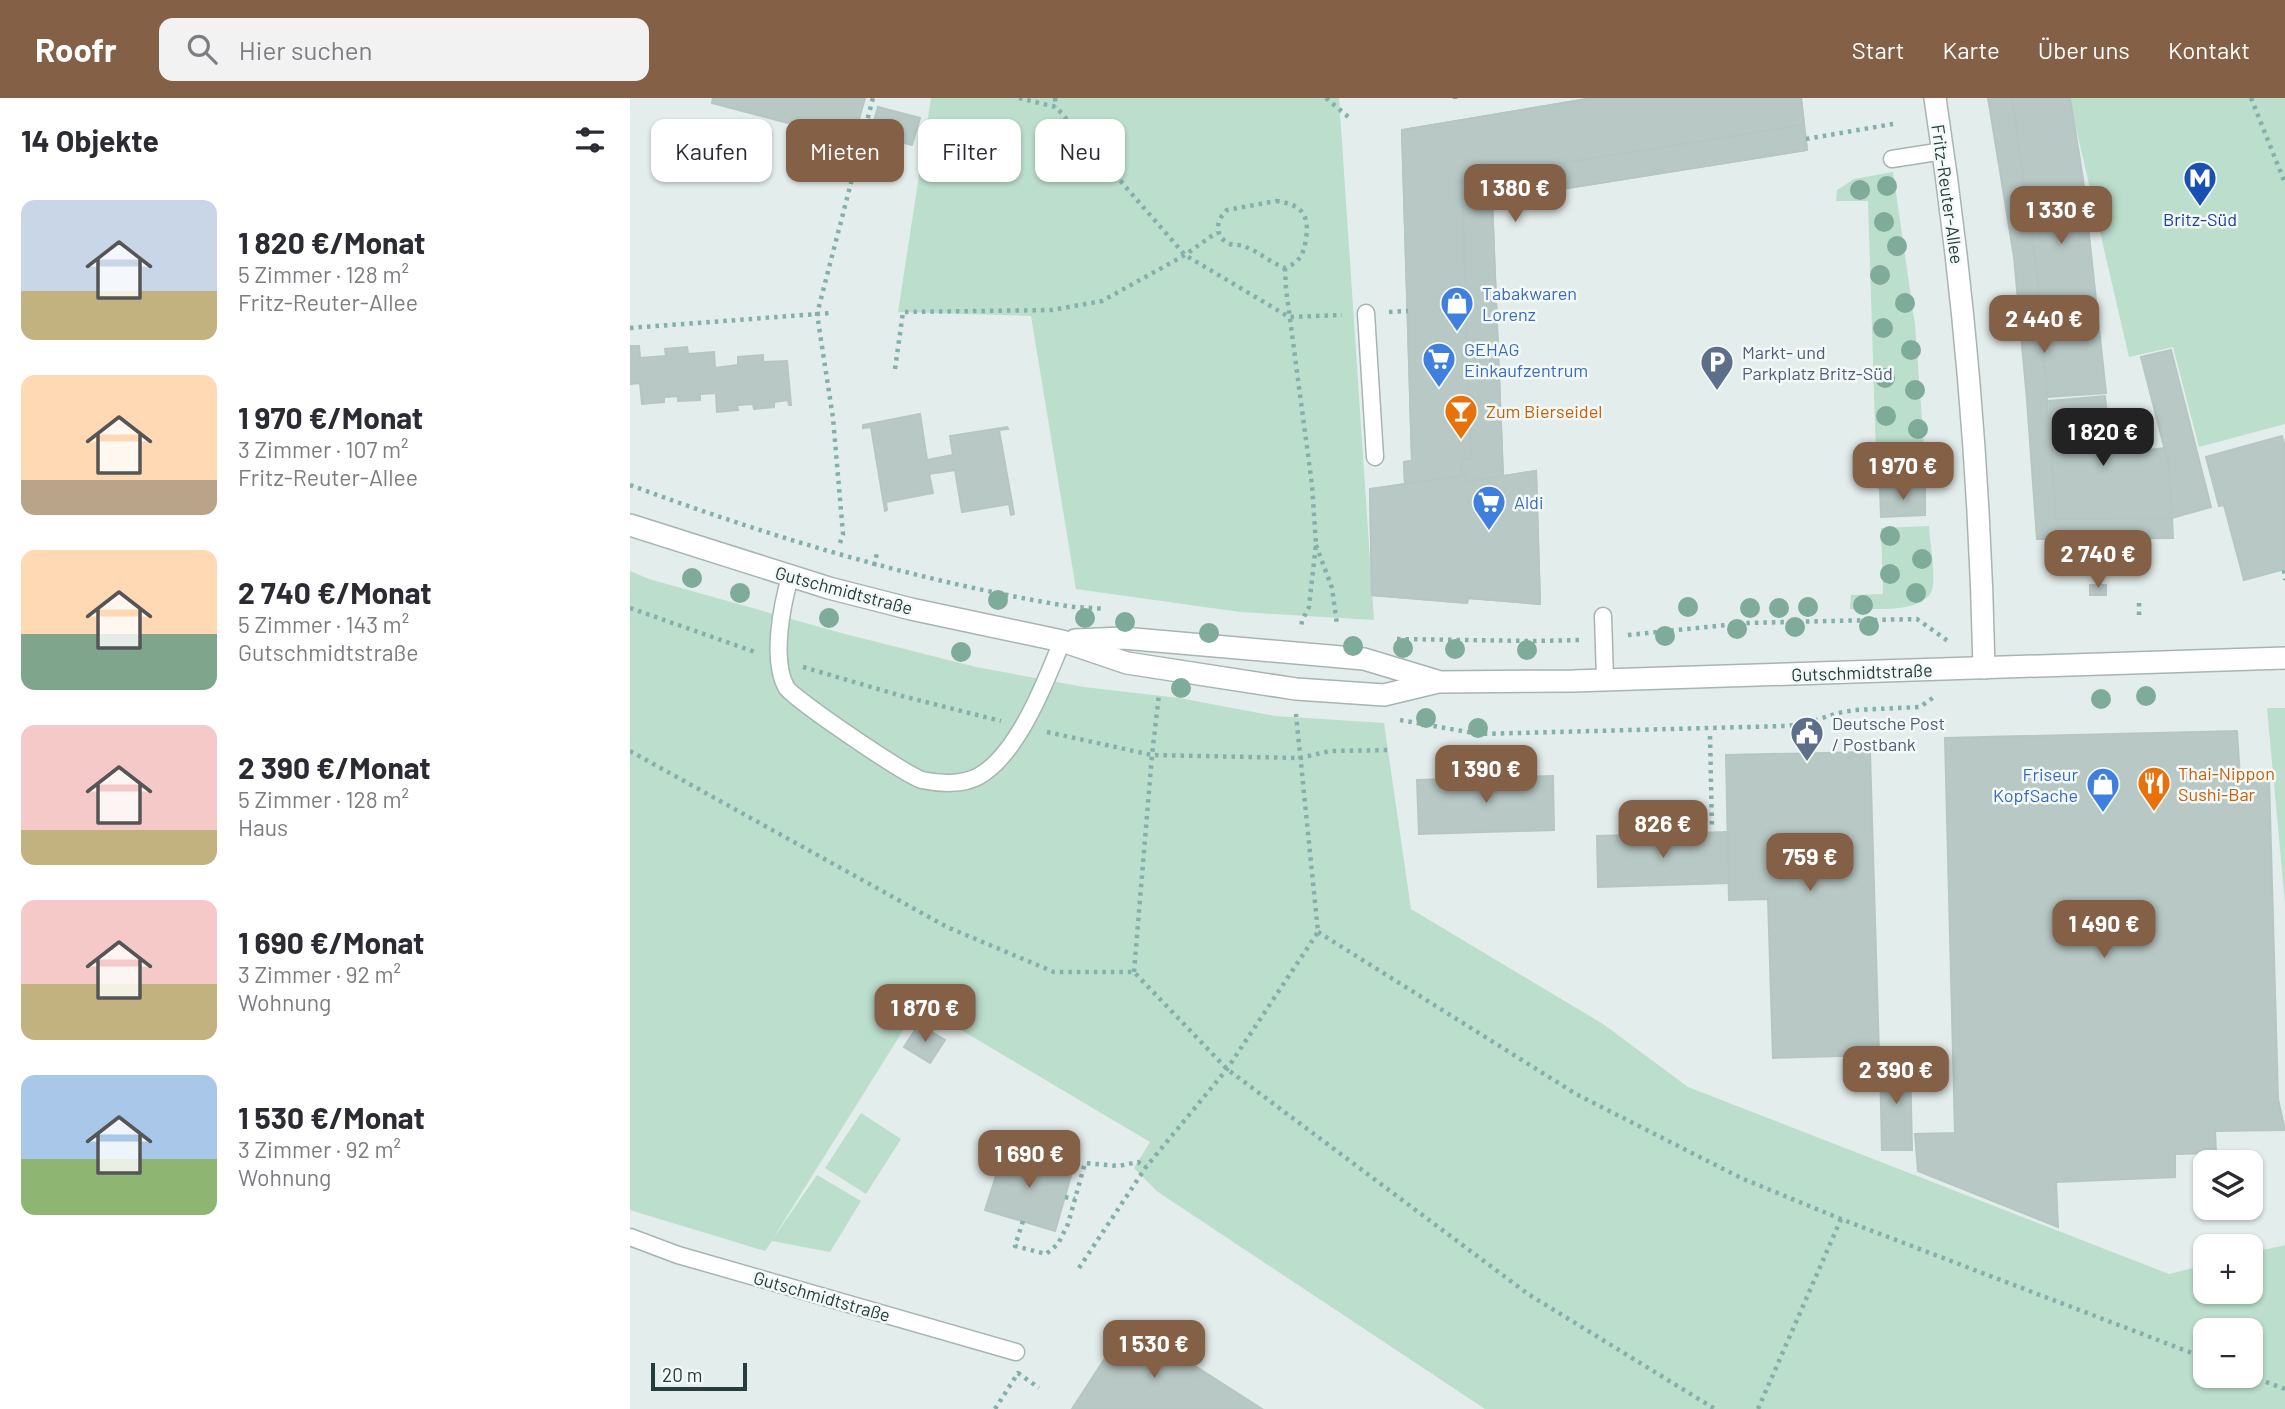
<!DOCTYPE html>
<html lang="de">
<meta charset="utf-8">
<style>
:root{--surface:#fff;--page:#f2f2f3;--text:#2b2b33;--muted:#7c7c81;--accent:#846146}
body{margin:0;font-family:Barlow,sans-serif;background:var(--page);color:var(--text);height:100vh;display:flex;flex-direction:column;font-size:26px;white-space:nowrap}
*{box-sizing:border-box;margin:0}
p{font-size:23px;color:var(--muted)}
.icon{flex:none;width:38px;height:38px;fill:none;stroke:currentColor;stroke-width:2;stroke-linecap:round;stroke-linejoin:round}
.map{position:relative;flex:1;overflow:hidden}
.sheet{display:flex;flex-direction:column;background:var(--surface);width:630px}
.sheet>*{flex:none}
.top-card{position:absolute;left:21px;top:21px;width:665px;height:63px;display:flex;gap:14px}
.controls{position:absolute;left:1563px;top:1052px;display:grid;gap:14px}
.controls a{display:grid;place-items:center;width:70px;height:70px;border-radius:14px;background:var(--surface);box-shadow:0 2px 5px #0004;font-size:35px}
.scale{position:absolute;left:21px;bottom:18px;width:96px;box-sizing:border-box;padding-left:7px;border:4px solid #233e3d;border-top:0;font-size:19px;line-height:24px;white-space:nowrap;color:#233e3d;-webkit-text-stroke:5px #f4f9f8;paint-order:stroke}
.price{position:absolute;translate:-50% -60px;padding:0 16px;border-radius:14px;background:var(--accent);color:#fff;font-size:23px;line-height:46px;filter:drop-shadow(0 2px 4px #0008)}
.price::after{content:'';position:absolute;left:50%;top:42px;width:21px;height:16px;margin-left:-10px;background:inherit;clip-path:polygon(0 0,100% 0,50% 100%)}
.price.selected{background:#222;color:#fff}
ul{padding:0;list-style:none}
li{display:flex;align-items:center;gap:21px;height:175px;padding:0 21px}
li span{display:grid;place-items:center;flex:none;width:196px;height:140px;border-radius:14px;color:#555}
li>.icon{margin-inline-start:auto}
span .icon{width:84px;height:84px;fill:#fffc;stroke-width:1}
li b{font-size:30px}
h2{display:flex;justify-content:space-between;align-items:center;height:84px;padding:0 21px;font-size:30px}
.chip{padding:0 24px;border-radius:14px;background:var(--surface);box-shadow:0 2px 5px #0004;font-size:24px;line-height:63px}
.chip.selected{background:var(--accent);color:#fff}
header{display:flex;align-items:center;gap:42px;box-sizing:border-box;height:98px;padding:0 35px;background:var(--accent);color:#fff}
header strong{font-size:33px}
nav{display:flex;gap:38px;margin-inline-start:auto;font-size:24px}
.search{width:490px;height:63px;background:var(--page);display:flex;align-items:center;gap:18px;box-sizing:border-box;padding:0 24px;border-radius:14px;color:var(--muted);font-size:26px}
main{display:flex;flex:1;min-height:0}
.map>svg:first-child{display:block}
.green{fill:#bcdecd;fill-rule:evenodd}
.building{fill:#b8c8c4;stroke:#b6c6c3;stroke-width:2}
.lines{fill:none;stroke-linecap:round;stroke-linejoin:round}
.service-casing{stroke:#a6b5b3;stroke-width:19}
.minor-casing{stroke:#a6b5b3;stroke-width:24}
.tertiary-casing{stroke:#a6b5b3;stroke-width:24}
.path{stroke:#84b0ac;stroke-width:4.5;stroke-dasharray:3.5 5;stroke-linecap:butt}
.service{stroke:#fff;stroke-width:16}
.minor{stroke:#fff;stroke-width:21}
.tertiary{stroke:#fff;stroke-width:21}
.tree{fill:#7fab9b}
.labels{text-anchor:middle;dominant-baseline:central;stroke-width:5;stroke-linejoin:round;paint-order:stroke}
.street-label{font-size:18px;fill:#233e3d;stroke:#f4f9f8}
.transit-label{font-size:18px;fill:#164399;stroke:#f4f9f8}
.shop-label{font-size:18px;fill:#366cbe;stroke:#f4f9f8;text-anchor:start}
.service-label{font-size:18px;fill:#4e5e75;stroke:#f4f9f8;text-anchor:start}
.food-label{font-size:18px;fill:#c56008;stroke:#f4f9f8;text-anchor:start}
</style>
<header>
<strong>Roofr</strong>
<div class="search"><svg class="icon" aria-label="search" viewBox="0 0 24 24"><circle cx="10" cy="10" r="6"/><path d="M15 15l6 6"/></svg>Hier suchen</div>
<nav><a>Start</a><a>Karte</a><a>Über uns</a><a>Kontakt</a></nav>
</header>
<main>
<section class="sheet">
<h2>14 Objekte<svg class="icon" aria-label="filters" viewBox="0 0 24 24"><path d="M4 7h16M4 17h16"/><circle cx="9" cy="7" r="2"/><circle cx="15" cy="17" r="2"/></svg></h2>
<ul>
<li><span style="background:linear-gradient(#c9d6e8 65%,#c2b280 0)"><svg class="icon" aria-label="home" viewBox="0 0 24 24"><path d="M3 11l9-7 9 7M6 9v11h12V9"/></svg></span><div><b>1 820 €/Monat</b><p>5 Zimmer · 128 m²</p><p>Fritz-Reuter-Allee</p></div></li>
<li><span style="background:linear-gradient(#ffd9b3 75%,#b9a48a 0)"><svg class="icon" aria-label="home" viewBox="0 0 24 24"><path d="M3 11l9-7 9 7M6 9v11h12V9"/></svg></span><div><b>1 970 €/Monat</b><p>3 Zimmer · 107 m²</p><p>Fritz-Reuter-Allee</p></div></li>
<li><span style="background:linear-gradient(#ffd9b3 60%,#7fa58c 0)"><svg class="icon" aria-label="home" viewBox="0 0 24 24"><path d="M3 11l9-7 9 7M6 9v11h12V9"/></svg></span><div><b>2 740 €/Monat</b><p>5 Zimmer · 143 m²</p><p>Gutschmidtstraße</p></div></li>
<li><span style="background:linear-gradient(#f6c9c9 75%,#c2b280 0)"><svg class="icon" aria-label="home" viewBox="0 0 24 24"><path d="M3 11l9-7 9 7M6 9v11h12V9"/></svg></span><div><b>2 390 €/Monat</b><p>5 Zimmer · 128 m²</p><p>Haus</p></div></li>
<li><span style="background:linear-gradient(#f6c9c9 60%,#c2b280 0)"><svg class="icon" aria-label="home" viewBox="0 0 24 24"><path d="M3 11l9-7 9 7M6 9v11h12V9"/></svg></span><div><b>1 690 €/Monat</b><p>3 Zimmer · 92 m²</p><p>Wohnung</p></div></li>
<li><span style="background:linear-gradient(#a9c7e8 60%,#8fb573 0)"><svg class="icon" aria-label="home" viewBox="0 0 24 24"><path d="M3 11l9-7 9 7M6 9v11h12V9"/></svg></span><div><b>1 530 €/Monat</b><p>3 Zimmer · 92 m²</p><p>Wohnung</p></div></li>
</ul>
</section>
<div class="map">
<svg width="1655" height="1311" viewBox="0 0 1655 1311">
<rect width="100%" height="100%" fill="#e3edeb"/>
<g class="green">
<polygon points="301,0 709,0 744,522 610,514 446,491 401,218 268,214"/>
<polygon points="1439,0 1655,0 1655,326 1569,349 1543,249 1499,259"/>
<polygon points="1263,74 1285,227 1297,389 1247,391 1238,103 1206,103 1207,92 1224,81"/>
<path d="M1299 428C1300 444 1305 473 1303 488 1299 517 1242 510 1220 511L1221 497 1253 496 1251 430Z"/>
<path d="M0 473 19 481 211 535 346 569 454 589 549 600 645 618 754 625 781 811 973 926 1058 989 1539 1176 1575 1167V1194H1620L1621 1155 1655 1147V1311H855L528 1094 504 1070 520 1044 289 907 142 1142 187 1077 231 1103 200 1154 142 1143 135 1153 0 1112ZM1575 1232H1620V1278H1575Z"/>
<polygon points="1637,610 1655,610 1655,805"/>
<polygon points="231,1015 271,1041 236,1096 195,1070"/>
</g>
<g class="building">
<polygon points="83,0 235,0 223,42 82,5"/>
<polygon points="963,0 1171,0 1177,52 862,102 873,378 906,373 910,506 838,500 837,505 742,497 740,391 775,386 774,364 782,363 772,32"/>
<polygon points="963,0 1171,0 1174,27 832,81 841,361 831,362 832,378 775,386 774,364 782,363 772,32"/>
<polygon points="1358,0 1382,0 1407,174 1426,421 1542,420 1543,440 1407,441 1397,302 1384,159"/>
<polygon points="1382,0 1440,0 1453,81 1476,295 1418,299 1407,174"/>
<polygon points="248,9 290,20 282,47 240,36"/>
<polygon points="1174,27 1177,52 862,102 873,378 836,384 836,378 832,378 831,362 841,361 832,81"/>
<polygon points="0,248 9,248 10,260 36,258 35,251 57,249 58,256 84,254 85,270 108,267 108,259 133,257 133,264 157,263 161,307 159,307 158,302 144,304 144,309 124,311 123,306 107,307 108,312 87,314 86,295 70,296 70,302 48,303 48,298 34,299 34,304 12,306 10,285 0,286"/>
<polygon points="1541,252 1581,409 1542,420 1539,368 1511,259"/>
<polygon points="1475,298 1481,357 1534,350 1539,368 1542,420 1426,421 1419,303"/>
<polygon points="290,316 297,362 323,357 320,338 377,329 378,331 369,332 384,416 381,417 379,406 332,414 325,372 299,376 303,395 256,404 257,412 255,413 241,329 233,330 233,327"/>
<polygon points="1652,338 1655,349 1655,471 1614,482 1594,407 1589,408 1576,359"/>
<polygon points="906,373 910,506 838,500 837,505 742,497 740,391 832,378 836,378 836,384"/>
<polygon points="1295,389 1295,417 1251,419 1250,391"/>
<rect x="1460" y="487" width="16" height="10"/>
<polygon points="1607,633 1610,680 1639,679 1648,1001 1655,1032 1585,1033 1586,1055 1545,1056 1545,1079 1426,1084 1428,1129 1288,1073 1285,1036 1325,1035 1315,640"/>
<polygon points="1240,654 1249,957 1143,960 1138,801 1099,802 1096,657"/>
<polygon points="923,678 924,732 789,736 787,682"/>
<polygon points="1097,734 1099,785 968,789 967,738"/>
<polygon points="289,926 315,942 300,965 274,949"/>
<polygon points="1250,964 1280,964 1282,1052 1252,1052"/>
<polygon points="375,1050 443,1071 425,1133 355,1112"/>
<polygon points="498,1225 632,1311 442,1311"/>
</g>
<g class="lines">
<defs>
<g id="service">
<polyline points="1262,61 1313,53"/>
<polyline points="736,215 745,359"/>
<path d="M160 479C152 507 141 561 156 589 162 600 277 678 292 682 310 686 333 687 349 678 388 656 416 583 432 543"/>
<polyline points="973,518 975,581"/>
<polyline points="0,1139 48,1157 386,1254"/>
</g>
<path id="minor" d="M1305 0C1334 189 1350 379 1354 570"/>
<g id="tertiary">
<polyline points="0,427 199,490 281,511 432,543 497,565 666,591 754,597 808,584 943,583 1655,560"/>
<polyline points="445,542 493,540 734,561 807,583"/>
</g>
</defs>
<use href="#service" class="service-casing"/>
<use href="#minor" class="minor-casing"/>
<use href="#tertiary" class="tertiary-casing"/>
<g class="path">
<polyline points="389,0 426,9 555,157 659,219 712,217"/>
<polyline points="425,0 426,9"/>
<polyline points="696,0 722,22"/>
<polyline points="825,0 825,1"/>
<polyline points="1621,0 1655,85"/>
<polyline points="1176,41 1263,26"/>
<path d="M646 103C670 106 680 116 676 140 674 156 670 164 655 170 640 164 630 155 616 149 611 146 606 148 600 146 584 139 585 123 597 112Z"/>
<polyline points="655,170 656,191 682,387 686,446 679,509 672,523 671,530"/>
<polyline points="759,214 778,213"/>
<polyline points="0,230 201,215"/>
<polyline points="265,271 273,214 422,212 472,203 555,157 587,134"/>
<path d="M0 387C140 439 284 482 431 507 445 510 459 509 474 511"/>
<polyline points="210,445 213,436 203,320 187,216 243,0"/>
<polyline points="686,447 702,490 707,527"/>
<polyline points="244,468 247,455"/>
<polyline points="1654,472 1655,482"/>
<polyline points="1509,505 1509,519"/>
<polyline points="0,510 125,554"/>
<polyline points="998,537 1116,525 1287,521 1318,543"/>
<polyline points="767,541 903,543 951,542"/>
<polyline points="173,569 272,598 371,623"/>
<polyline points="770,622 849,636 1155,628 1174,626 1208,615 1225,612 1290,609 1304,599"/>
<polyline points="417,634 522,657 670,660 700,653 760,652"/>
<polyline points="1080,638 1082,730"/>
<polyline points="0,653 317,829 424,874 504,874 597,971 898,1196 1085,1311"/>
<polyline points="688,834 946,996 1111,1080 1211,1121 1575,1260"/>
<polyline points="504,874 522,657 529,596"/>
<polyline points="435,1099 445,1101"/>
<polyline points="393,1123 385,1148 416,1156 428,1146 438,1126 455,1065 489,1068 508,1064 516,1069"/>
<polyline points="449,1170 516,1069 597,971 688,834 666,616"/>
<polyline points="1620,1278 1655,1291"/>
<polyline points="365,1311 388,1275 409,1290"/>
<polyline points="1128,1311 1211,1121"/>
</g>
<use href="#service" class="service"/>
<use href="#minor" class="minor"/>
<use href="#tertiary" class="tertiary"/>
</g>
<g class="tree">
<circle cx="1257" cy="88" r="10"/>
<circle cx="1230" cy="92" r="10"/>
<circle cx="1254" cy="124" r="10"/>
<circle cx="1267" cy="148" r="10"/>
<circle cx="1250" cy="177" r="10"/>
<circle cx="1275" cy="205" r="10"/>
<circle cx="1253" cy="230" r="10"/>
<circle cx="1281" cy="252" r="10"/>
<circle cx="1255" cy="280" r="10"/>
<circle cx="1285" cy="292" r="10"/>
<circle cx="1256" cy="318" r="10"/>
<circle cx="1288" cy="331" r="10"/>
<circle cx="1258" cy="355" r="10"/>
<circle cx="1291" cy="372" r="10"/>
<circle cx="1260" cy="438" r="10"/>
<circle cx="1292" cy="461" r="10"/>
<circle cx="1260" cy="476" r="10"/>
<circle cx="62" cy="480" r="10"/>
<circle cx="110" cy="495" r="10"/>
<circle cx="1286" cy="495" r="10"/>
<circle cx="368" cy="502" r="10"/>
<circle cx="1233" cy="507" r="10"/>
<circle cx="1058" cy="509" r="10"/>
<circle cx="1178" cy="509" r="10"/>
<circle cx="1120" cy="510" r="10"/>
<circle cx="1149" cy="510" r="10"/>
<circle cx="199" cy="520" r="10"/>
<circle cx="455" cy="520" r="10"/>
<circle cx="495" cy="524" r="10"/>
<circle cx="1239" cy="528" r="10"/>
<circle cx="1165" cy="529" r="10"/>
<circle cx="1107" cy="531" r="10"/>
<circle cx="579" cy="535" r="10"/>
<circle cx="1035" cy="538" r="10"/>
<circle cx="723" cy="548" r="10"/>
<circle cx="773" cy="550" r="10"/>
<circle cx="825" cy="551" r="10"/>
<circle cx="897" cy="552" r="10"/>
<circle cx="331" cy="554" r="10"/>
<circle cx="551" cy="590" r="10"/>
<circle cx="1516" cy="598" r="10"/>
<circle cx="1471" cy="601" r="10"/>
<circle cx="796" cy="620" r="10"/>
<circle cx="848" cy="630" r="10"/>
</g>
<defs>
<symbol id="metro-pin" viewBox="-11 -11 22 30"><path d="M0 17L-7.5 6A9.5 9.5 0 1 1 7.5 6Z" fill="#1a4fb4" stroke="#f4f9f8"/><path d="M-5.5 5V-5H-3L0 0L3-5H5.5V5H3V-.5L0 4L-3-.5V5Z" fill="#fff"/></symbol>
<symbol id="shop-pin" viewBox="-11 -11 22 30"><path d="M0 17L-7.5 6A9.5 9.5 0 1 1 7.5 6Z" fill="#3f7fe0" stroke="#f4f9f8"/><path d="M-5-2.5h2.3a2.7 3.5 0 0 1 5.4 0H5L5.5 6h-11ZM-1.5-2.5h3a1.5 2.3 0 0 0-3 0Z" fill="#fff"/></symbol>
<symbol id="supermarket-pin" viewBox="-11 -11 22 30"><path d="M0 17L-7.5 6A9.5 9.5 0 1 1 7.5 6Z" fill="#3f7fe0" stroke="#f4f9f8"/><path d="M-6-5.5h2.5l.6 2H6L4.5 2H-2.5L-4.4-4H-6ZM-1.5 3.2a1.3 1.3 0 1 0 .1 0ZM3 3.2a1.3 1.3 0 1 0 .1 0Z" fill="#fff"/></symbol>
<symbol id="parking-pin" viewBox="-11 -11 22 30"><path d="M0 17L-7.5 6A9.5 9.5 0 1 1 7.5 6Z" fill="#5c6f8a" stroke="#f4f9f8"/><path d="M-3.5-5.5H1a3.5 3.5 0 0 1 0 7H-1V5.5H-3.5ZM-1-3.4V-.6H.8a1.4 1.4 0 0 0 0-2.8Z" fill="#fff"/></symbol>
<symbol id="bar-pin" viewBox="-11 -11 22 30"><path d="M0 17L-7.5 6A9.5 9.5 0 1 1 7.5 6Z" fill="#e8710a" stroke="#f4f9f8"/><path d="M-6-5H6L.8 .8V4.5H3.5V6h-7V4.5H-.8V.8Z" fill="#fff"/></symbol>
<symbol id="civic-pin" viewBox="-11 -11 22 30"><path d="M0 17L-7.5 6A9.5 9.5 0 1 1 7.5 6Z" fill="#5c6f8a" stroke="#f4f9f8"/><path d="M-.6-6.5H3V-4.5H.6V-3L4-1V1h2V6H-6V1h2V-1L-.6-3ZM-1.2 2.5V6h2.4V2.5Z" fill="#fff"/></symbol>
<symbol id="restaurant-pin" viewBox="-11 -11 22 30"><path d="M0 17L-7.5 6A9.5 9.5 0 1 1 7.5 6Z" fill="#e8710a" stroke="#f4f9f8"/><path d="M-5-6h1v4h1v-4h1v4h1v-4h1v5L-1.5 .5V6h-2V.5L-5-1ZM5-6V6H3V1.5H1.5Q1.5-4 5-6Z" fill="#fff"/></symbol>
</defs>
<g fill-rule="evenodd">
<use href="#metro-pin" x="1551" y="61" width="38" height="52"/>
<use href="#shop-pin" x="808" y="186" width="38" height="52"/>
<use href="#supermarket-pin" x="790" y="242" width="38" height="52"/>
<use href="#parking-pin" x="1068" y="245" width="38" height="52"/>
<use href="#bar-pin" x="812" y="294" width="38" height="52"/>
<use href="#supermarket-pin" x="840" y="385" width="38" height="52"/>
<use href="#civic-pin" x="1158" y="616" width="38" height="52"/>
<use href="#restaurant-pin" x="1505" y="666" width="38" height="52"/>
<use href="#shop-pin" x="1454" y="667" width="38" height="52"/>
</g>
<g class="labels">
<g class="street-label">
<text transform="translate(1318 96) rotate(82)">Fritz-Reuter-Allee</text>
<text transform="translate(214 492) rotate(15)">Gutschmidtstraße</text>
<text transform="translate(1232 574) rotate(-2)">Gutschmidtstraße</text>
<text transform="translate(192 1198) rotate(16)">Gutschmidtstraße</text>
</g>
<g class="transit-label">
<text x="1570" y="121">Britz-Süd</text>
</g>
<g class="shop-label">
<text x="852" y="195">Tabakwaren<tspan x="852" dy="21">Lorenz</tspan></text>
<text x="834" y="251">GEHAG<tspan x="834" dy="21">Einkaufzentrum</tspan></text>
<text x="884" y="404">Aldi</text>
<text x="1448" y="676" text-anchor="end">Friseur<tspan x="1448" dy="21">KopfSache</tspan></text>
</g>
<g class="service-label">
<text x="1112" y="254">Markt- und<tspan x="1112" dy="21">Parkplatz Britz-Süd</tspan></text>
<text x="1202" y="625">Deutsche Post<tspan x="1202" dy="21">/ Postbank</tspan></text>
</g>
<g class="food-label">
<text x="856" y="313">Zum Bierseidel</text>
<text x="1548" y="675">Thai-Nippon<tspan x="1548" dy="21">Sushi-Bar</tspan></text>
</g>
</g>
</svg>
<div class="controls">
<a><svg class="icon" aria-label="layers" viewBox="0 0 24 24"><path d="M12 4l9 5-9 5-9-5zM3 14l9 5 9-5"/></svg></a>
<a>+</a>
<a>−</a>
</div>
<div class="scale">20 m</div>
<b class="price" style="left:885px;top:126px">1 380 €</b>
<b class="price" style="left:1431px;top:148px">1 330 €</b>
<b class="price" style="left:1414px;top:257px">2 440 €</b>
<b class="price selected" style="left:1473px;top:370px">1 820 €</b>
<b class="price" style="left:1273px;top:404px">1 970 €</b>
<b class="price" style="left:1468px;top:492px">2 740 €</b>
<b class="price" style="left:856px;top:707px">1 390 €</b>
<b class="price" style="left:1033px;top:762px">826 €</b>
<b class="price" style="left:1180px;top:795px">759 €</b>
<b class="price" style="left:1474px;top:862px">1 490 €</b>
<b class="price" style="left:295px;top:946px">1 870 €</b>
<b class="price" style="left:1266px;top:1008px">2 390 €</b>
<b class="price" style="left:399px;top:1092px">1 690 €</b>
<b class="price" style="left:524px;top:1282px">1 530 €</b>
<div class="top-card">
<a class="chip">Kaufen</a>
<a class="chip selected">Mieten</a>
<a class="chip">Filter</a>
<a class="chip">Neu</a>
</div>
</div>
</main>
